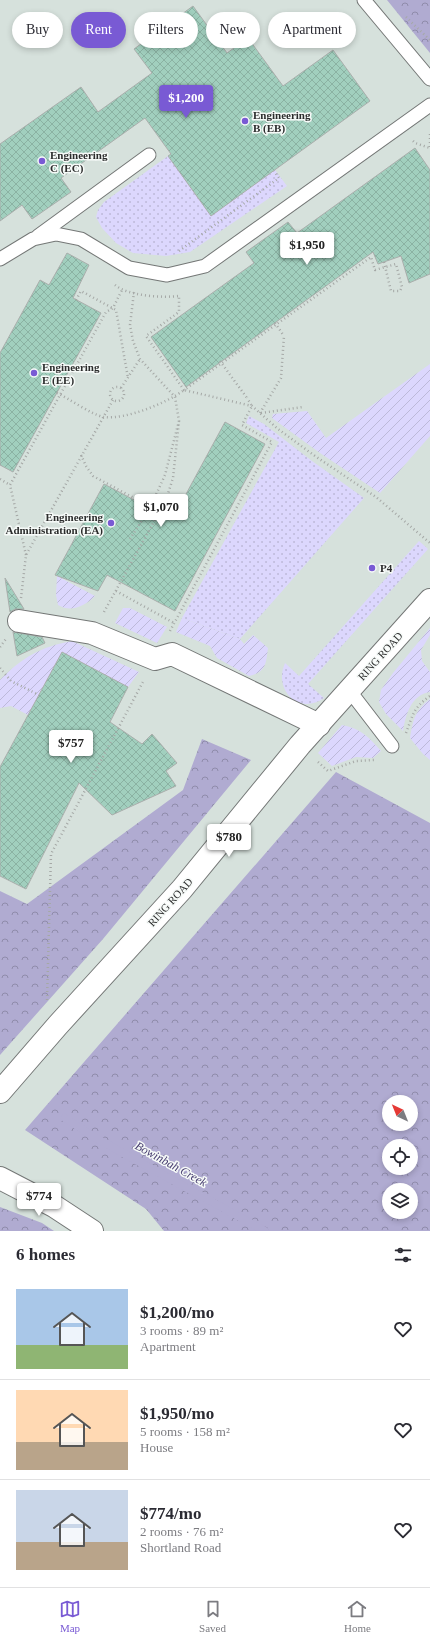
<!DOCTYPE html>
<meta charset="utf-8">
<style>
:root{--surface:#fff;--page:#f7f7f7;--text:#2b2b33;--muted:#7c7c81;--line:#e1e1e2;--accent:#795ad4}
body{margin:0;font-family:Georgia,serif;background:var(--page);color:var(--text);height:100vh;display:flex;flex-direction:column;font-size:15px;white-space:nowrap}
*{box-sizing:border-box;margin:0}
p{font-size:13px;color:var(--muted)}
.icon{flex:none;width:22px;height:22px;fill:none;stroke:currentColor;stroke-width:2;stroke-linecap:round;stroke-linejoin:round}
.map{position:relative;height:1231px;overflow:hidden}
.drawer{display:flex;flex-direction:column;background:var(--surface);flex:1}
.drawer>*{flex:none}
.top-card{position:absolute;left:12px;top:12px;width:406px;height:36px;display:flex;gap:8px}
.needle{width:26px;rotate:317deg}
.fabs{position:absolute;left:382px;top:1095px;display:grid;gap:8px}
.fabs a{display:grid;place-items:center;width:36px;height:36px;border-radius:50%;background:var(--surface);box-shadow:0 2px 6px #0003;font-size:20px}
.price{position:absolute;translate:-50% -34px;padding:0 9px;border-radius:4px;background:#fff;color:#222;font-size:13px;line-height:26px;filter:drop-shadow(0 1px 2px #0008)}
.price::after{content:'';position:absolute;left:50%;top:24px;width:12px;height:9px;margin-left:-6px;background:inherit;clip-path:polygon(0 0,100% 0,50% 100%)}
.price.on{background:var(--accent);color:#fff}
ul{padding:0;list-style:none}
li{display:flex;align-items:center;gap:12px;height:100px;padding:0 16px}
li+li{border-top:1px solid var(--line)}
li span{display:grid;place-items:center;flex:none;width:112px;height:80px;border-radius:0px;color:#555}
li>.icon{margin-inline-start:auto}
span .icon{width:48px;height:48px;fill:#fffc;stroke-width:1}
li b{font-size:17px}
h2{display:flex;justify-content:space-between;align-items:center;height:48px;padding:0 16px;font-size:17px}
.pill{padding:0 14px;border-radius:18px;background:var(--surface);box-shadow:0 2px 6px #0003;font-size:14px;line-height:36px}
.pill.on{background:var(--accent);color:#fff}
.dock{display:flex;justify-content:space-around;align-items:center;height:56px;border-top:1px solid var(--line);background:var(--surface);font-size:11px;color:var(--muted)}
.dock a{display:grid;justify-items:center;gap:2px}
.dock .on{color:var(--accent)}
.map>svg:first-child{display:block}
.built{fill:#d6e1dc;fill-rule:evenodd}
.grass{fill:url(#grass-dots)}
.forest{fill:url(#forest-crowns);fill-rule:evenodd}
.garden{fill:url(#garden-furrows)}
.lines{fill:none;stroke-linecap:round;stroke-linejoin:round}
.stream{stroke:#b0abd1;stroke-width:8}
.building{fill:url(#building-cross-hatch);stroke:#aaaeac}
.lane-casing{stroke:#747776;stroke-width:15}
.street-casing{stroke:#747776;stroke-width:24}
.path{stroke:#a5a8a6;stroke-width:2.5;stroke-dasharray:1 3;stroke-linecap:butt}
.lane{stroke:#fff;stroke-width:13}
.street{stroke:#fff;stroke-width:22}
.path-bridge{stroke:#a5a8a6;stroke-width:2.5;stroke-dasharray:1 3;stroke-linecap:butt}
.poi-dot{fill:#795ad4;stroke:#f6faf8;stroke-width:1.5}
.labels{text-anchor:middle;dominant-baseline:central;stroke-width:3;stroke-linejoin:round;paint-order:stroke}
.poi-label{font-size:11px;font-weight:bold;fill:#2b2c2c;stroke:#f6faf8;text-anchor:start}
.street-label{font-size:11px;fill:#2b2c2c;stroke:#f6faf8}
.water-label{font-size:12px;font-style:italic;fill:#473d70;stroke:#f6faf8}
</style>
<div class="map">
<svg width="430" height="1231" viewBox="0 0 430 1231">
<defs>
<pattern id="grass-dots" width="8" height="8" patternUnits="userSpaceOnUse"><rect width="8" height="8" fill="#dcd7fd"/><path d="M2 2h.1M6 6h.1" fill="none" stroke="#bdb9d9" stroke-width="1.8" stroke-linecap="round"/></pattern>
<pattern id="forest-crowns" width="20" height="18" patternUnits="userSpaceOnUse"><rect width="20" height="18" fill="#b0abd1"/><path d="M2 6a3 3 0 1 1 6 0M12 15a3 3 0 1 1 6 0" fill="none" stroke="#8f8baa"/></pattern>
<pattern id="garden-furrows" width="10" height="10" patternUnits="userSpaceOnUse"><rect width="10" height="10" fill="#dcd7fd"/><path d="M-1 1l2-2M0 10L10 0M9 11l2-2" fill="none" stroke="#bdb9d9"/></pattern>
<pattern id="building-cross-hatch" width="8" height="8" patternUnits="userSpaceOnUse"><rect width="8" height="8" fill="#a1cfbe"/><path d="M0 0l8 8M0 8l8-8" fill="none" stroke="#8bb2a3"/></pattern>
</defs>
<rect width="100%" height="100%" fill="#e9edeb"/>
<path class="built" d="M0 0H430V1231H0ZM389 1102H411V1124H389ZM389 1146H411V1168H389ZM389 1190H411V1212H389Z"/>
<g class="grass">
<polygon points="168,156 211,216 275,170 287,186 190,252 166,256 133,253 116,243 102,228 96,217 98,210 104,202"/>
<polygon points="249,416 264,424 312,461 364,498 240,639 182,618 279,442 246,423"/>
<path d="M419 541 428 549 308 684 324 698C299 716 273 690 285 663L299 676Z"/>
</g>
<g class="forest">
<polygon points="387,0 430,0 430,53"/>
<polygon points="202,739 251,760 103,939 0,1055 0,891 27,904 183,790"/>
<path d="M336 772 430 823V1231H164L146 1209 25 1130ZM389 1102H411V1124H389ZM389 1146H411V1168H389ZM389 1190H411V1212H389Z"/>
<polygon points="0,1207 42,1223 54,1231 0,1231"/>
</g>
<g class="garden">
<polygon points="430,364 430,436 380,493 320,453 272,418 273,414 307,411 326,438"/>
<path d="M57 576 95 596C85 606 71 613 58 605L56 595Z"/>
<polygon points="123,608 130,608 167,627 157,643 115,623"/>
<path d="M182 618 240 639 244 644 253 635 268 648C266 664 266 672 249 676L217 658 210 646 176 632Z"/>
<path d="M430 628V635L421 650 422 661 430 672V692C411 695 406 714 403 731L386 714 379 702 381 690 393 673Z"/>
<path d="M72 641 139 672 128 687 62 652 28 715 11 706 0 708V680C23 657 40 647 72 641Z"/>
<path d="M430 699V760L423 754 410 738C413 719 415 711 430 699Z"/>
<path d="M342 725C360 728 370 738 381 751L373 758 356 757 332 766 318 753Z"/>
</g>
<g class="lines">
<polyline class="stream" points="65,1118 94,1137 265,1231"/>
</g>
<g class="building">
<polygon points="193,6 227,53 248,38 283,86 333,50 370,101 211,216 168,156 171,154 145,118 61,178 71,192 32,219 22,205 0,221 0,144 81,87 98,112 152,73 134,49"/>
<polygon points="415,148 430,170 430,274 409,283 401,256 378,264 373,252 186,387 151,337 254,263 246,252 288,222 297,233"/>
<polygon points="67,253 89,265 73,298 101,313 13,472 0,465 0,353 40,280 49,285"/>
<polygon points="225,422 265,444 175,611 107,575 98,591 55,575 104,484 172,520"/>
<polygon points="5,578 24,609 15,609 10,612"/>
<polygon points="13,632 42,637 45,643 17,656"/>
<polygon points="62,652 128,687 110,722 142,744 152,734 177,763 166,771 176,786 112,815 79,783 26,889 0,876 0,767"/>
</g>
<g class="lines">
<defs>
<g id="lane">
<polyline points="364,0 430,79"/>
<polyline points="38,236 149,155"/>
<polyline points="0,259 33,239 56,234 81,239 129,268 167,275 205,266 430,105"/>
<polyline points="349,690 392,746"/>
</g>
<g id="street">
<polyline points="19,621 92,633 155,659 172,654 319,725"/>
<polyline points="0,1092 58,1025 182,889 300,745 430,600"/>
<polyline points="0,1178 54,1206 92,1231"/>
</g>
</defs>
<use href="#lane" class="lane-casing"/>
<use href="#street" class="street-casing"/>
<g class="path">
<polyline points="406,17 430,40"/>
<polyline points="413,141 415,143 430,148"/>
<polyline points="430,147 430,131"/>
<polyline points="179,251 279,178 274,171"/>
<path d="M115 285C128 296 162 298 179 296V312L146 336 184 390 371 257 375 270 396 264"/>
<polyline points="76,300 81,291 116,310 128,378"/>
<circle cx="117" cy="394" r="7"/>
<polyline points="121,388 140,359"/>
<path d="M57 393C68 398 94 416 104 417 125 420 167 403 184 390L252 406 278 429 315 456 376 497 430 543"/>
<polyline points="260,413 281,378 284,336"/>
<polyline points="261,413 303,407"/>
<polyline points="81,455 86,466 93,476 160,512"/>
<polyline points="0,479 10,485"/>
<polyline points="26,555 10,485 106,312 113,308 122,290"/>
<polyline points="116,591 174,623"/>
<polyline points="21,598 26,555 113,400"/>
<polyline points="104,612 166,500 173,478 179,421 175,397 140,359 133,341 130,325 134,292"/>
<polyline points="170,631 272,442 242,425 252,406 247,398"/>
<polyline points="0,647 6,639"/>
<polyline points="0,668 11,681 39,695"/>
<path d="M406 733C413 715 413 708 430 696"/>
<polyline points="318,762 328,771 356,761 375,760"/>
<polyline points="47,1000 51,854 144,680"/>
</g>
<use href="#lane" class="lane"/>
<use href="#street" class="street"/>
<g class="path-bridge">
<polyline points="384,262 391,291 400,291 402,287 396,264"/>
<polyline points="275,323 284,336"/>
<polyline points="220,361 247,398"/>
<polyline points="130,539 150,508 165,475 179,421"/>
</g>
</g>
<g class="poi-dot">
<circle cx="245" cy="121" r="4"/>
<circle cx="42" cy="161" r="4"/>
<circle cx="34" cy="373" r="4"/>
<circle cx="111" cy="523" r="4"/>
<circle cx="372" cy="568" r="4"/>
</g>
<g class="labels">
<g class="poi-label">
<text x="253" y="115">Engineering<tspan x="253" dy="13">B (EB)</tspan></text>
<text x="50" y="155">Engineering<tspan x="50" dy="13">C (EC)</tspan></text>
<text x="42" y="367">Engineering<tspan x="42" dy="13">E (EE)</tspan></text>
<text x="103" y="517" text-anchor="end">Engineering<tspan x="103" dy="13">Administration (EA)</tspan></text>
<text x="380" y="568">P4</text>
</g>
<g class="street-label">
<text transform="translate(380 656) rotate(-48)">RING ROAD</text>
<text transform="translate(170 902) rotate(-48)">RING ROAD</text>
</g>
<g class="water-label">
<text transform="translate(171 1164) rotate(29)">Bowinbah Creek</text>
</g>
</g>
</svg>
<div class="fabs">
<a><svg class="needle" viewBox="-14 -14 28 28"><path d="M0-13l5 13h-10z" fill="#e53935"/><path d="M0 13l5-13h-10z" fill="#7c7c81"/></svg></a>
<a><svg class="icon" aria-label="locate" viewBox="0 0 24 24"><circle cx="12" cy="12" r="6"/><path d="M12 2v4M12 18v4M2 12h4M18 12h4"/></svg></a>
<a><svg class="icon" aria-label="layers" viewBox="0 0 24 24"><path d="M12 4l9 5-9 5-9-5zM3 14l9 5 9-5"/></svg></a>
</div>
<b class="price on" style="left:186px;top:119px">$1,200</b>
<b class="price" style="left:307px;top:266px">$1,950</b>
<b class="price" style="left:161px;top:528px">$1,070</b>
<b class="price" style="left:71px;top:764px">$757</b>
<b class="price" style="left:229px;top:858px">$780</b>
<b class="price" style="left:39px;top:1217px">$774</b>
<div class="top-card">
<a class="pill">Buy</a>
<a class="pill on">Rent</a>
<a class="pill">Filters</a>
<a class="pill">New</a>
<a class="pill">Apartment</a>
</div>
</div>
<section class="drawer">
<h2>6 homes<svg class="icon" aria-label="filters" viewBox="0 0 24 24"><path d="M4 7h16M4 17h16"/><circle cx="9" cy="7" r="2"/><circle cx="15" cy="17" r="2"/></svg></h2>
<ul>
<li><span style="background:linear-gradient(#a9c7e8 70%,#8fb573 0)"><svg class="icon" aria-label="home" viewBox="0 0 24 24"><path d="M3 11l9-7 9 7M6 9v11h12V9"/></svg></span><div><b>$1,200/mo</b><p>3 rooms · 89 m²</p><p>Apartment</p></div><svg class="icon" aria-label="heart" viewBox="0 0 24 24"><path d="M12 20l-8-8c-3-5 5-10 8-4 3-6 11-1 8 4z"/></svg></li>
<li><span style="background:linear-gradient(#ffd9b3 65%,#b9a48a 0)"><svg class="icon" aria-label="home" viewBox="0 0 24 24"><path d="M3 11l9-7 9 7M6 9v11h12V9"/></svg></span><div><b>$1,950/mo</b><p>5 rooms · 158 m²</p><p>House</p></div><svg class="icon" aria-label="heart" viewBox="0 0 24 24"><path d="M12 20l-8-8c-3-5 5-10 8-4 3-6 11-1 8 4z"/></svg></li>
<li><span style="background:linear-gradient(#c9d6e8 65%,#b9a48a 0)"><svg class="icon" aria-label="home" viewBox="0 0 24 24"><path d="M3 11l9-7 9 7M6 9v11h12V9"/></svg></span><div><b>$774/mo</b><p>2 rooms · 76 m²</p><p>Shortland Road</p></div><svg class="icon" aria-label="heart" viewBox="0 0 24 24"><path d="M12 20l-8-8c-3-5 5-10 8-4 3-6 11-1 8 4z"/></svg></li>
</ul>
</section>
<nav class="dock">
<a class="on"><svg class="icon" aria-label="map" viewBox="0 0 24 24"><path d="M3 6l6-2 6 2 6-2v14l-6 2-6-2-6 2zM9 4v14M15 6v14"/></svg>Map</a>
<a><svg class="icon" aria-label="saved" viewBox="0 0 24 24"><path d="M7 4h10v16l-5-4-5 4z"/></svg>Saved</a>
<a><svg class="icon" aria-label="home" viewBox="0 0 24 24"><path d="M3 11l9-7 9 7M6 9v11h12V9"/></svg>Home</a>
</nav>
